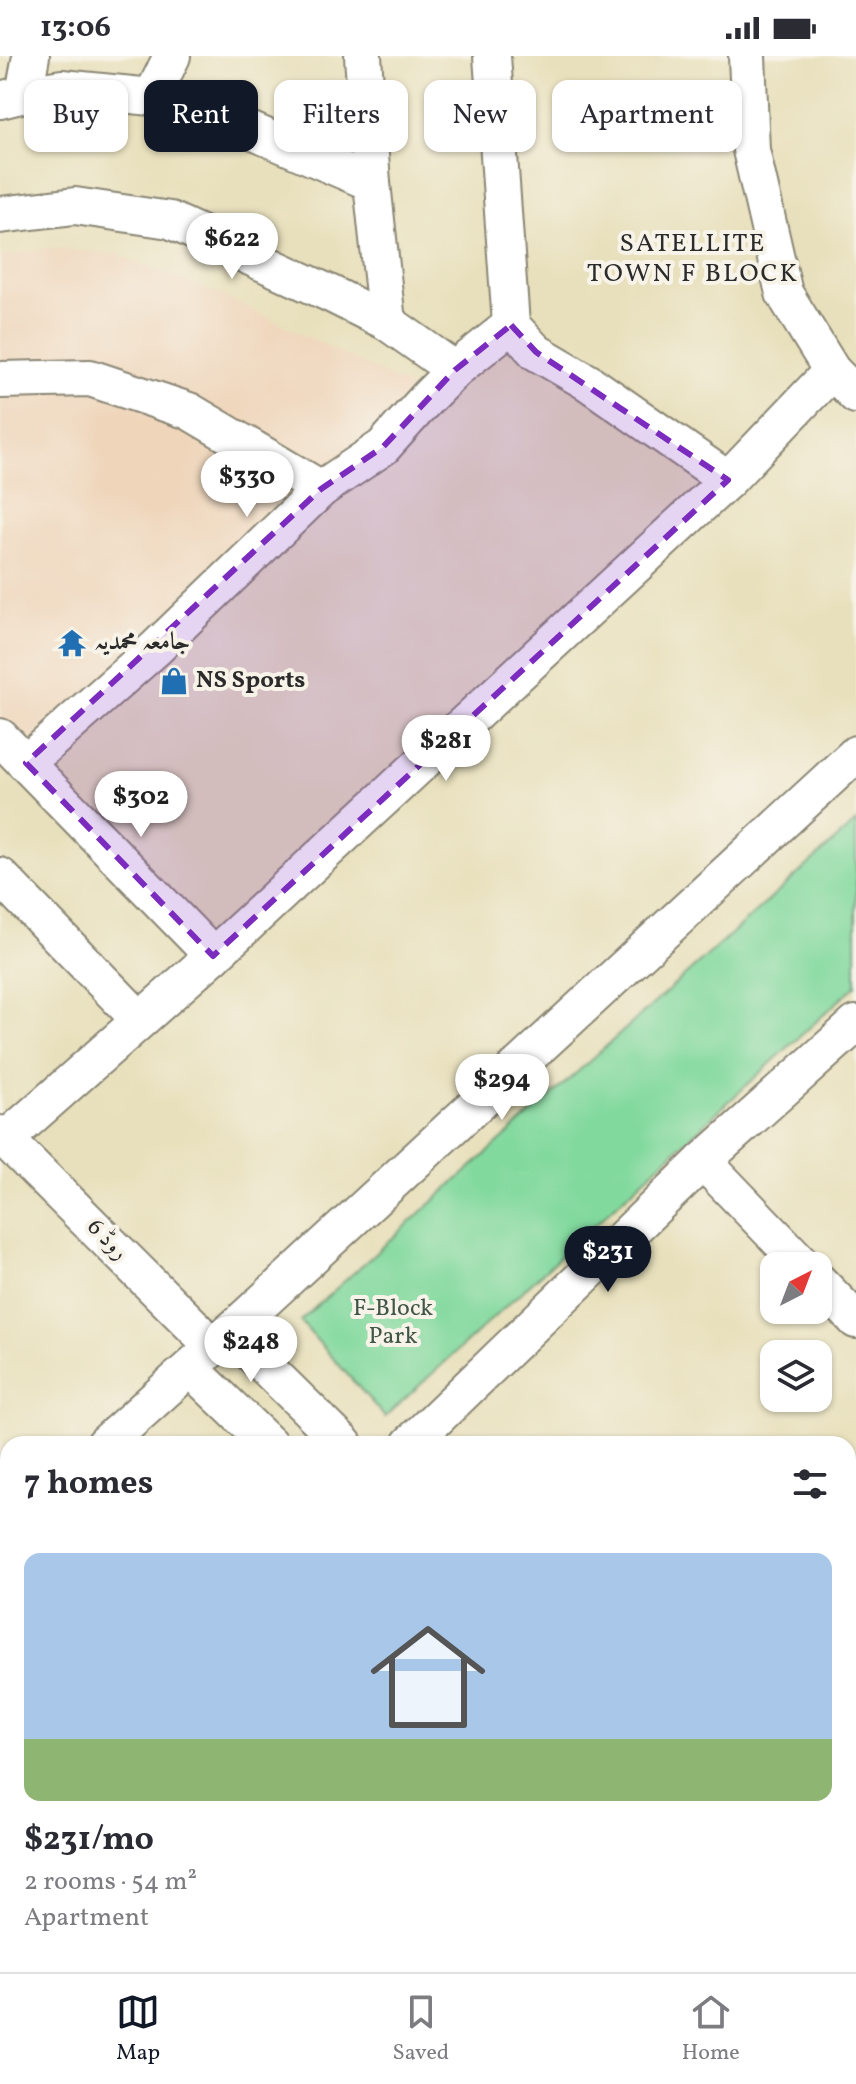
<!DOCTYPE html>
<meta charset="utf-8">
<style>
:root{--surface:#fff;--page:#f7f7f7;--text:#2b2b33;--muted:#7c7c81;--line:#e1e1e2;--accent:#111827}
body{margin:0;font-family:Vollkorn,Amiri,serif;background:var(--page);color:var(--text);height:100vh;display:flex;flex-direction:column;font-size:30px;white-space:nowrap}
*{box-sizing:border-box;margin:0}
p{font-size:26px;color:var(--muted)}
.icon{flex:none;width:44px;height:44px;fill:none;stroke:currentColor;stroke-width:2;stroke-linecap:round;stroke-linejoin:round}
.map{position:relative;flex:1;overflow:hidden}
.drawer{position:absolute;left:0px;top:1380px;width:856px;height:536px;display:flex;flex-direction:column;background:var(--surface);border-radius:24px 24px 0 0;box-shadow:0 2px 6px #0004}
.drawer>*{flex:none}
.hud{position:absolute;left:24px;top:24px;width:808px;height:72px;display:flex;gap:16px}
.needle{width:52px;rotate:42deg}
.controls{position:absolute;left:760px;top:1196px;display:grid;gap:16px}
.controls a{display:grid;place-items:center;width:72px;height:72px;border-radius:16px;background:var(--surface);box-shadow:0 2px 6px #0004;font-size:40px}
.price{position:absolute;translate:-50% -68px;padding:0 18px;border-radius:28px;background:#fff;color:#222;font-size:26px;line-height:52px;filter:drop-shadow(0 2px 4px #0008)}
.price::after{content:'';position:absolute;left:50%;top:48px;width:24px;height:18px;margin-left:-12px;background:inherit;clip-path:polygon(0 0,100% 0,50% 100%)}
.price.current{background:var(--accent);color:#fff}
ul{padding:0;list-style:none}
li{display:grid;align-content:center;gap:16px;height:424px;padding:0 24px}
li+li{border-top:2px solid var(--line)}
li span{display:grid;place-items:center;height:248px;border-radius:16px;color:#555}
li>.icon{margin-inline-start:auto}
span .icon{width:144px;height:144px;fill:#fffc;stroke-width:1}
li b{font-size:34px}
h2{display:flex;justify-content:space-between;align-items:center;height:96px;padding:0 24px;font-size:34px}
.tag{padding:0 28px;border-radius:16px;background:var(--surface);box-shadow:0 2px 6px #0004;font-size:28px;line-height:72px}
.tag.current{background:var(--accent);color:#fff}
.status{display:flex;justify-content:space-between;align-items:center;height:56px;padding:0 40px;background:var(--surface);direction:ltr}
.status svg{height:22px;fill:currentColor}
.dock{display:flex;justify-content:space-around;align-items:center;height:112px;border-top:2px solid var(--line);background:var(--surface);font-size:22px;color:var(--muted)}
.dock a{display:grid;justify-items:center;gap:4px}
.dock .current{color:var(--accent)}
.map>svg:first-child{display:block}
.built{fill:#efd6bb}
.green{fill:#82d99e;stroke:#568264;stroke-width:2}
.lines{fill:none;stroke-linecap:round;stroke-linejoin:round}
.minor-casing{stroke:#8a8674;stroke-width:40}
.minor{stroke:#fff;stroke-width:36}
.marked{fill:#7b2cbf;fill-opacity:0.2;stroke:#7b2cbf;stroke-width:6;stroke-dasharray:16 10;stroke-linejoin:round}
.labels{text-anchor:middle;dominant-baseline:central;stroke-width:8;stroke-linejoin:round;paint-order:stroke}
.poi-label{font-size:24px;font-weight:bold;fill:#2b2b2b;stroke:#f7f3e8;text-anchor:start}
.street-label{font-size:24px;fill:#2b2b2b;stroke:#f7f3e8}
.park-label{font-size:24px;fill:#415648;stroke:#f7f3e8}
.neighbourhood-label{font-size:26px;letter-spacing:2px;fill:#2b2b2b;stroke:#f7f3e8}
</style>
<div class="status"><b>13:06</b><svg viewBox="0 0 49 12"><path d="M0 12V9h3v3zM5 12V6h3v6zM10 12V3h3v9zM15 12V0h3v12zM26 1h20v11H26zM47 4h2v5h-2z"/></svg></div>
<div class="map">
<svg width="856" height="1916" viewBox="0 0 856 1916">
<rect width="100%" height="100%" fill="#f7f3e8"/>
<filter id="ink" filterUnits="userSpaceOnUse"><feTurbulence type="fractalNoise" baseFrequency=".0125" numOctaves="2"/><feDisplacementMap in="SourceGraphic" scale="16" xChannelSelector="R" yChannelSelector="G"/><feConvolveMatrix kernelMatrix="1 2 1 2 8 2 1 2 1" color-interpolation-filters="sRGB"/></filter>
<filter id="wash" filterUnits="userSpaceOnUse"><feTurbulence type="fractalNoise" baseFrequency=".006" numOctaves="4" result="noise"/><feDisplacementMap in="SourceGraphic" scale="32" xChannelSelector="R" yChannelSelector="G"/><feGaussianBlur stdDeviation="1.8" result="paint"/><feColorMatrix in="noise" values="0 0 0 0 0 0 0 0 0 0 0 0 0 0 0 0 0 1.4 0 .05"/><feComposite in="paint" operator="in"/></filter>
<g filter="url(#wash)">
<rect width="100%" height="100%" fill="#e8e0bc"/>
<polygon class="built" points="47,192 117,198 228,242 400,326 428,341 27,696 0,669 0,201"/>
<polygon class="green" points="856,766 856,929 385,1361 300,1265"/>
</g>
<g filter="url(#ink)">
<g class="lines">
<defs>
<g id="minor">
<polyline points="363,0 372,127 387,266"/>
<polyline points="492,0 511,269 536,296 589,327 728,424"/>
<polyline points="747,0 751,94 784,237 832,315 856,339"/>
<polyline points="24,38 31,0"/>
<polyline points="152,41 172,0"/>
<polyline points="0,44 24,38 62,32 152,41 231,66 372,127"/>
<polyline points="0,159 75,150 170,164 331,238 387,266 455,314"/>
<polyline points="0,324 90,322 189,355 321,433"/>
<polyline points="0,681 213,900"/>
<polyline points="26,707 156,592 321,433 383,391 428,341 455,314 511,269"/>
<polyline points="0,820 140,964"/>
<polyline points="0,1078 214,1291"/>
<polyline points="6,1083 213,900 728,424 832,315"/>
<polyline points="703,1105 856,968"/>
<polyline points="818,1225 856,1264"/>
<polyline points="230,1276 344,1388"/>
<polyline points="190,1312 269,1388"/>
<polyline points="105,1388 230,1276 856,698"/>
<polyline points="410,1388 703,1105 804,1210"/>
<polyline points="0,1483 8,1476"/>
<polyline points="0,1704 8,1712"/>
<polyline points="848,1888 856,1896"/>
<polyline points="201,1908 209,1916"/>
<polyline points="798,1908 806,1916"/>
</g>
</defs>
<use href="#minor" class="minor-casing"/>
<use href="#minor" class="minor"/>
</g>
</g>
<path class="marked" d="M511 269 536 296 728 424 213 900 26 707 321 433 383 391 455 314Z"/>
<defs>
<symbol id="temple-bare" viewBox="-9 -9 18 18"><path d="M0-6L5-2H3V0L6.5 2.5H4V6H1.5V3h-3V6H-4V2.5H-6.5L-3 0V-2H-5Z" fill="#1f6fb2" stroke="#f7f3e8" stroke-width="2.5" paint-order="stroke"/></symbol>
<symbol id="shop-bare" viewBox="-9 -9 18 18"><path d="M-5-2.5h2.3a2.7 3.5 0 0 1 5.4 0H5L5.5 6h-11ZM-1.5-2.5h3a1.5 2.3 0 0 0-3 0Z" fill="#1f6fb2" stroke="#f7f3e8" stroke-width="2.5" paint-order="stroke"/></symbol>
</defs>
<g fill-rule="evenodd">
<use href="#temple-bare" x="52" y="567" width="40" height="40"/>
<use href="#shop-bare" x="154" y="605" width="40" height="40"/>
</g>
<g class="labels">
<g class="poi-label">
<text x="94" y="587">جامعہ محمدیہ</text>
<text x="196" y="625">NS Sports</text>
</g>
<g class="street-label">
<text transform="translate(107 1184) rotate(45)">روڈ 6</text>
</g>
<g class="park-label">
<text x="393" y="1253">F-Block<tspan x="393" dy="28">Park</tspan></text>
</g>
<g class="neighbourhood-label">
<text x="693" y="188">SATELLITE<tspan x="693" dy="30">TOWN F BLOCK</tspan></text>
</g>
</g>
</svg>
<div class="controls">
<a><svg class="needle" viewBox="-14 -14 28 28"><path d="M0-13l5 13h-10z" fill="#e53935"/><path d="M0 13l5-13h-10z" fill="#7c7c81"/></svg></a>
<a><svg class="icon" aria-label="layers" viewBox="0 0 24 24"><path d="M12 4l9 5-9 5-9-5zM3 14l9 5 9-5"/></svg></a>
</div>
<b class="price" style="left:232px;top:225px">$622</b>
<b class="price" style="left:247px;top:463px">$330</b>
<b class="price" style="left:446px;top:727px">$281</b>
<b class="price" style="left:141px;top:783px">$302</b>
<b class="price" style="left:502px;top:1066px">$294</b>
<b class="price current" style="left:608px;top:1238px">$231</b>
<b class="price" style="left:251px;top:1328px">$248</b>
<div class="hud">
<a class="tag">Buy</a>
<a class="tag current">Rent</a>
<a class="tag">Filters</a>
<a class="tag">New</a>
<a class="tag">Apartment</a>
</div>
<section class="drawer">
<h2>7 homes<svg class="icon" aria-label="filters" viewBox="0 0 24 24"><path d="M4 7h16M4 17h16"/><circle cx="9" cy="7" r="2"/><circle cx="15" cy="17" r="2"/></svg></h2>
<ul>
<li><span style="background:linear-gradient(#a9c7e8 75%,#8fb573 0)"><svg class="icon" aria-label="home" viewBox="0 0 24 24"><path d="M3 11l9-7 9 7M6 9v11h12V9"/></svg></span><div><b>$231/mo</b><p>2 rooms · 54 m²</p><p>Apartment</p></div></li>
</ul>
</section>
</div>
<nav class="dock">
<a class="current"><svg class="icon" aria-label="map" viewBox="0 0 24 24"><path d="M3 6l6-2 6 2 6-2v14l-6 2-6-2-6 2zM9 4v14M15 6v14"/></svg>Map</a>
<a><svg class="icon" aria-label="saved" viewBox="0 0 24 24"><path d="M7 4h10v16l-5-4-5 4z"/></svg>Saved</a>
<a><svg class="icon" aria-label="home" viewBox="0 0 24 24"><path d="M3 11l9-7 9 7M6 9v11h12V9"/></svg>Home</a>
</nav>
